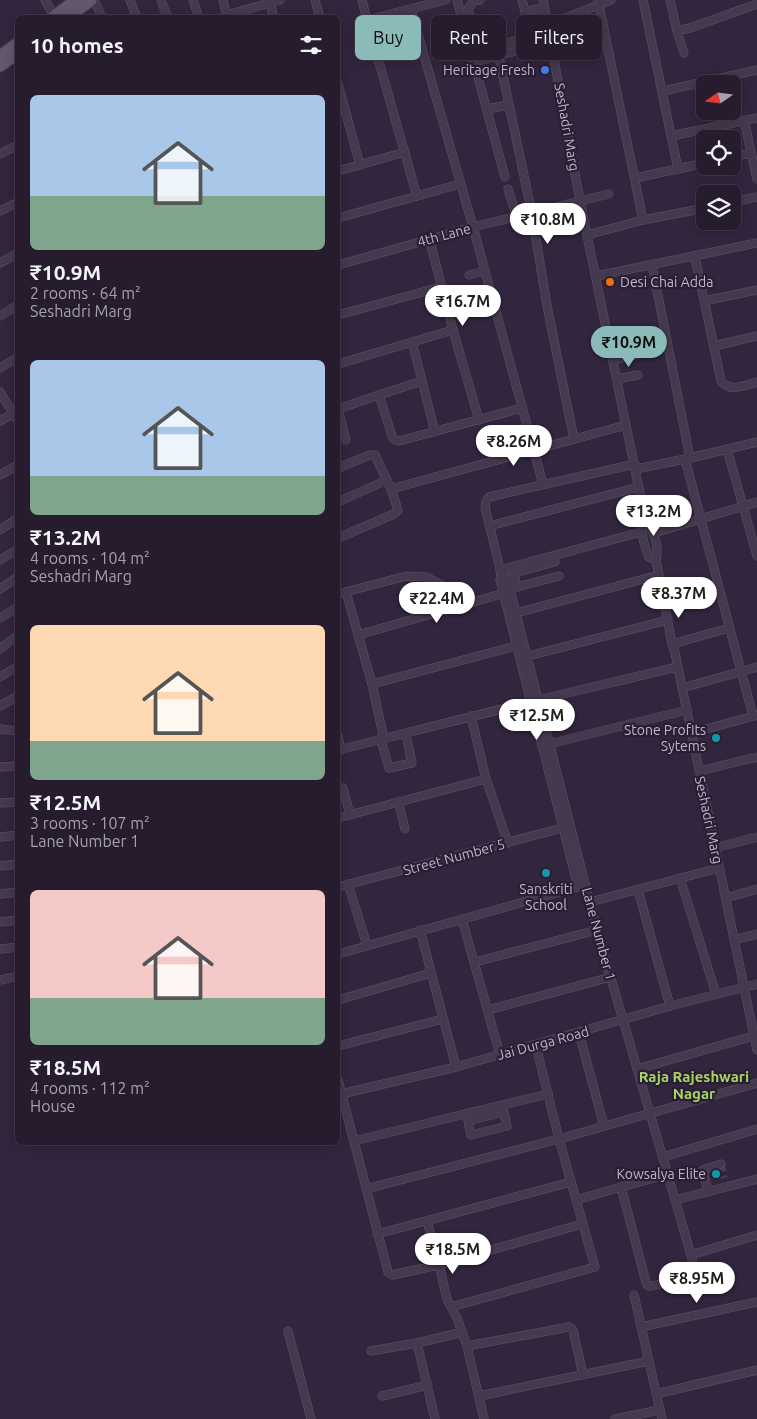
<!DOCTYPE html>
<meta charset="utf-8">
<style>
:root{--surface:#261c2e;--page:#32293a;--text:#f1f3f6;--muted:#a4a1aa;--line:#423a4a;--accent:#8bbbb9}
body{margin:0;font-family:Ubuntu,sans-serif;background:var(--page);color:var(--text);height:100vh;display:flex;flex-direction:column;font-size:19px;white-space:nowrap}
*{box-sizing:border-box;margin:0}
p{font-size:16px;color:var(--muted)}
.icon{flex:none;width:28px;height:28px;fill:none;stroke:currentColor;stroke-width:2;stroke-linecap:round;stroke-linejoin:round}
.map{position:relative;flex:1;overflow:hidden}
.drawer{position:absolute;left:15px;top:15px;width:325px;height:1130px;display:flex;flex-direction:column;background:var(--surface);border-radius:8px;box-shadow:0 2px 12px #0003,0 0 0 1px var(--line)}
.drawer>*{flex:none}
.top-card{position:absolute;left:355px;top:15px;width:326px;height:45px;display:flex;gap:10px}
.needle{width:32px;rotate:256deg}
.tools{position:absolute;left:696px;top:75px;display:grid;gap:10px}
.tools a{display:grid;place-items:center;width:45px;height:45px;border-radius:8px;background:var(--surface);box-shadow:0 2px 12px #0003,0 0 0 1px var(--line);font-size:25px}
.price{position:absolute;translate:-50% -42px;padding:0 11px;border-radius:18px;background:#fff;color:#222;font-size:16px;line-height:32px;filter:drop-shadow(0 1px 2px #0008)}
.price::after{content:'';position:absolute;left:50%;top:30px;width:15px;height:11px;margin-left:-8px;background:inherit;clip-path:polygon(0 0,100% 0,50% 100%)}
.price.current{background:var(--accent);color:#111}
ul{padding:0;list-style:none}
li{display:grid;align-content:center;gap:10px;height:265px;padding:0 15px}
li span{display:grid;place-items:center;height:155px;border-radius:8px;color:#555}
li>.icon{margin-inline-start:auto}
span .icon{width:90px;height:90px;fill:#fffc;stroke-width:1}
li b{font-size:21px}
h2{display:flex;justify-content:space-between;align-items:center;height:60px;padding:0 15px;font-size:21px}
.chip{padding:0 18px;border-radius:8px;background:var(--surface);box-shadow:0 2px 12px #0003,0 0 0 1px var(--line);font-size:18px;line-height:45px}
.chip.current{background:var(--accent);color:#111}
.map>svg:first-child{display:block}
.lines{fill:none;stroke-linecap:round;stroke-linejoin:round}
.street-tunnel{stroke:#473b53;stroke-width:8;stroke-dasharray:8 4;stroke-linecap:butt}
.street-casing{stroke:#5f5469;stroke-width:9}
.primary-casing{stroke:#4d4257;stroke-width:13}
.street{stroke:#44394e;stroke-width:8}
.primary{stroke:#63576e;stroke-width:11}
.shop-dot{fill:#3f7fe0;stroke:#291e33;stroke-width:2}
.food-dot{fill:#e8710a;stroke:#291e33;stroke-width:2}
.culture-dot{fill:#0f9aa8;stroke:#291e33;stroke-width:2}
.labels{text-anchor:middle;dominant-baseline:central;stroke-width:4.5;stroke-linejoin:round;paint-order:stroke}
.poi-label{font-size:14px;fill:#c0b5c9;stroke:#291e33;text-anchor:end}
.street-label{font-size:14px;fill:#c0b5c9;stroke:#291e33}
.neighbourhood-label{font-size:15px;font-weight:bold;fill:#a8d465;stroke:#291e33}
</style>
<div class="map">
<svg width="757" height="1419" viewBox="0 0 757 1419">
<rect width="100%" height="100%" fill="#32253e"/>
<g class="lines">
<polyline class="street-tunnel" points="721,1164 724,1178"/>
<defs>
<g id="street">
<polyline points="45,0 54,16"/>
<polyline points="94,0 102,18"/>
<polyline points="130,0 137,18"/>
<polyline points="161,0 168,18"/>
<polyline points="193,0 199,18"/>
<polyline points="223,0 227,18"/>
<polyline points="315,0 320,18"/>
<polyline points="362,0 367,20 446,0"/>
<polyline points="457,0 505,177"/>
<polyline points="480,0 474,1 468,9 477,45 480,49 484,50 524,38 528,35 530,30 522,0"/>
<path d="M543 0 580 201 645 518C653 531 660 545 656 560L672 644 675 653 757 1050"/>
<polyline points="598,0 643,220"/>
<polyline points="643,0 678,169"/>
<polyline points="670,0 677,31 684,53"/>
<polyline points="270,3 274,18"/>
<polyline points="411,10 473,227 543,484"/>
<polyline points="525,12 544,7"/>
<polyline points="227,15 280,0"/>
<polyline points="367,20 417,196"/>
<polyline points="548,25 611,0"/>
<polyline points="677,31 690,28 757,4"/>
<polyline points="499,57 532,214 547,306 574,439"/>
<polyline points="475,62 552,41"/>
<polyline points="338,84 360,165"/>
<polyline points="663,91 757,70"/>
<polyline points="487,109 509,105"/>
<polyline points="744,120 757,179"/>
<polyline points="671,136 757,118"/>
<polyline points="0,154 18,145"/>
<polyline points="732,157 751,153"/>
<polyline points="338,171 405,152"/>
<polyline points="635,178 705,163"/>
<polyline points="508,189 517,217"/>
<polyline points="732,202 757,197"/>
<polyline points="0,211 18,202"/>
<polyline points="338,218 460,184"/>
<polyline points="587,235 643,220 705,208"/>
<polyline points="429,238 453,330 479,420"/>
<path d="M695 257 721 381C730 393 745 385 757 382"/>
<polyline points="0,263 18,253"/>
<polyline points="338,265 473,227 609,194"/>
<polyline points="652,265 690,458"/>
<polyline points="469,275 485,271"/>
<polyline points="596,276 757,243"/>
<polyline points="704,301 757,290"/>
<polyline points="338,315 441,287"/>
<polyline points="0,316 18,305"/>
<polyline points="625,333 630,356"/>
<polyline points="608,337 634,331"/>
<polyline points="412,342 435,432"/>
<polyline points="714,346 757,336"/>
<polyline points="613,360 639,354"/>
<polyline points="338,364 453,330"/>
<polyline points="0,368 18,357"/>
<polyline points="617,379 638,375"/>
<polyline points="0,392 18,421"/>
<polyline points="379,395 422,381"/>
<polyline points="338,409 379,395 393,439 399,441 522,408"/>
<polyline points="338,409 346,440"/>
<polyline points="0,421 18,411"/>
<polyline points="727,449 757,556"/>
<polyline points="685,459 753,716"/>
<polyline points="338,468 370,455 375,455 391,489 398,510 394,514 338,538"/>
<polyline points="636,469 690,458 757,442"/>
<polyline points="0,475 18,465"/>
<polyline points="391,489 626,425"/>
<polyline points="338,502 387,480"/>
<path d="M645 518C640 533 643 543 649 557L656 560"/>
<polyline points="489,526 639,487"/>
<polyline points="0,530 18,518"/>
<polyline points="654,533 757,502"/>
<polyline points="0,560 18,549"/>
<polyline points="555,562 514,573 517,587 559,576"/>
<polyline points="500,570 641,532"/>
<polyline points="501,573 507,578 597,930 691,1255 695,1273 692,1276 652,1286 648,1286 646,1282 621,1187 668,1174"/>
<polyline points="0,589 18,577"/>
<polyline points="346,592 372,684 384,739"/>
<polyline points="338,594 406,576 426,577 474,602"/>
<polyline points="516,613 659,575"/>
<polyline points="0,618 18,607"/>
<polyline points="358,635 508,592"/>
<polyline points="672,644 729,628"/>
<polyline points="0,649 18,635"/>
<polyline points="524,657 668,620"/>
<polyline points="0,677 18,666"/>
<polyline points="372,684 520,645"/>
<polyline points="682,688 757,667"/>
<polyline points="0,706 18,696"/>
<polyline points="0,729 18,731"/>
<polyline points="692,733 757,715"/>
<polyline points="338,736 341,750"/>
<polyline points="381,740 389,768 412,763 406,734"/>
<polyline points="549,744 687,710"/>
<polyline points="338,750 538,700 677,667"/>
<polyline points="0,767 18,766"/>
<polyline points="699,771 757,757"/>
<polyline points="486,779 508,843"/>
<polyline points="343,788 350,815"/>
<polyline points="398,801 405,829"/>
<polyline points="0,803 18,802"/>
<polyline points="338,818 486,779 471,716"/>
<polyline points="0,837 18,835"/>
<polyline points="714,848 757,837"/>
<polyline points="0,866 18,864"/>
<polyline points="680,878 716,994"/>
<polyline points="348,884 367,945"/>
<polyline points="338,887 566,827"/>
<polyline points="578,887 500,580 501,573 485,507 486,501 489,497 635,464"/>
<polyline points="638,890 670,1006"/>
<polyline points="0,894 18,892"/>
<polyline points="726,898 757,889"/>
<polyline points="590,902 719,868"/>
<polyline points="462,919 500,1055"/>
<polyline points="0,922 18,920"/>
<polyline points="420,930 456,1067"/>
<polyline points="734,940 757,934"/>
<polyline points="0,949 18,947"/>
<polyline points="338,954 581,886"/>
<polyline points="475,962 597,930"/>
<polyline points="0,980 18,976"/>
<polyline points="338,1000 431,973"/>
<polyline points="488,1010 611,977"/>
<polyline points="579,1033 604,1126"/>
<polyline points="338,1046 443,1019"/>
<polyline points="637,1069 757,1035"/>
<polyline points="338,1080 388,1272 392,1275 439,1265 447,1299 457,1318 467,1346 484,1419"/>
<polyline points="341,1094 456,1067 670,1006 757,984"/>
<polygon points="504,1112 507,1126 471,1135 468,1121"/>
<polyline points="354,1141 548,1094"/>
<polyline points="663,1157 757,1129"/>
<polyline points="366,1189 559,1139 757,1083"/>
<polyline points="708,1192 703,1170 721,1164"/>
<polyline points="576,1200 621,1187"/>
<polyline points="675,1200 757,1179"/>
<polyline points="427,1221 439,1265 582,1224"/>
<polyline points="377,1234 571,1182"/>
<polyline points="691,1255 757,1235"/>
<polyline points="634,1295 662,1419"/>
<polyline points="451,1307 595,1267 559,1139 536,1046"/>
<polyline points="641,1327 757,1302"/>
<polyline points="288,1331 311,1419"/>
<polyline points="417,1343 435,1419"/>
<polyline points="467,1346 569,1327 573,1330 583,1375"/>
<polyline points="371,1351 417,1343 463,1332"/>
<polyline points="656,1394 757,1370"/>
<polyline points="382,1396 428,1385"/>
<polyline points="479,1396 649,1361"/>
<polyline points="615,1419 660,1410"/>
</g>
<g id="primary">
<polyline points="52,18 76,0"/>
<polyline points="67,18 91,0"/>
<polyline points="0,56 18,43"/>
<polyline points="0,66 18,53"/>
</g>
</defs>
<use href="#street" class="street-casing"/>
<use href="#primary" class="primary-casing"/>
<use href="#street" class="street"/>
<use href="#primary" class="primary"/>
</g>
<circle class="shop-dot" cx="545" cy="70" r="5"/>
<circle class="food-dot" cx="610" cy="282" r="5"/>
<g class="culture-dot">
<circle cx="716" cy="738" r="5"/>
<circle cx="546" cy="873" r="5"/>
<circle cx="716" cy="1174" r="5"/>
</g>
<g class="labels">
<g class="poi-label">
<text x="535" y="70">Heritage Fresh</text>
<text x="620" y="282" text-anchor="start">Desi Chai Adda</text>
<text x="706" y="730">Stone Profits<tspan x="706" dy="16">Sytems</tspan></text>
<text x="546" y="889" text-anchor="middle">Sanskriti<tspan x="546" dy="16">School</tspan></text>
<text x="706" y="1174">Kowsalya Elite</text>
</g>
<g class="street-label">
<text transform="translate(567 127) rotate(80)">Seshadri Marg</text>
<text transform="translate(444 235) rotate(-15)">4th Lane</text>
<text transform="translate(709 820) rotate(78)">Seshadri Marg</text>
<text transform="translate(454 857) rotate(-15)">Street Number 5</text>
<text transform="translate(599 934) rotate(75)">Lane Number 1</text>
<text transform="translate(543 1043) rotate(-15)">Jai Durga Road</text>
</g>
<g class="neighbourhood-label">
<text x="694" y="1076">Raja Rajeshwari<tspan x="694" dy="17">Nagar</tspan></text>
</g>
</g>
</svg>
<div class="tools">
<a><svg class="needle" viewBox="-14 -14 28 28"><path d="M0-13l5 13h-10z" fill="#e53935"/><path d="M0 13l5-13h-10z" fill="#a4a1aa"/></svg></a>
<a><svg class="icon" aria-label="locate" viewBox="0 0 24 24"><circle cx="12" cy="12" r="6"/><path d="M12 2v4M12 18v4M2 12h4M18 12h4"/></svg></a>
<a><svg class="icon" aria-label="layers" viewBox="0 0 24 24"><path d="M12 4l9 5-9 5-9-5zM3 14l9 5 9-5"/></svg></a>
</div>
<b class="price" style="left:548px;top:245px">₹10.8M</b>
<b class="price" style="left:463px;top:327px">₹16.7M</b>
<b class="price current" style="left:629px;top:368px">₹10.9M</b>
<b class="price" style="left:514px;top:467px">₹8.26M</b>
<b class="price" style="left:654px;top:537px">₹13.2M</b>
<b class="price" style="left:679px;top:619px">₹8.37M</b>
<b class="price" style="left:437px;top:624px">₹22.4M</b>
<b class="price" style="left:537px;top:741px">₹12.5M</b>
<b class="price" style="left:453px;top:1275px">₹18.5M</b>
<b class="price" style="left:697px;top:1304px">₹8.95M</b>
<div class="top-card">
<a class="chip current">Buy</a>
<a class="chip">Rent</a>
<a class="chip">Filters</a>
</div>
<section class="drawer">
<h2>10 homes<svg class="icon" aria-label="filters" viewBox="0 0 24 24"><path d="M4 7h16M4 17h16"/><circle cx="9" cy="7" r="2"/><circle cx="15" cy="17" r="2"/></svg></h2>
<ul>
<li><span style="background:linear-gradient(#a9c7e8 65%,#7fa58c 0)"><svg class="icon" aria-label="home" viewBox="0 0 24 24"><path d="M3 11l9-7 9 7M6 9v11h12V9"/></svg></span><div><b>₹10.9M</b><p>2 rooms · 64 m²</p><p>Seshadri Marg</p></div></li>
<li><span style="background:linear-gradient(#a9c7e8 75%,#7fa58c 0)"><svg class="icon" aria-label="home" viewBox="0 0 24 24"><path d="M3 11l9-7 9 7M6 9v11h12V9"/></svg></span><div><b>₹13.2M</b><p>4 rooms · 104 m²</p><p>Seshadri Marg</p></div></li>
<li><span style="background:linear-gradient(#ffd9b3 75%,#7fa58c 0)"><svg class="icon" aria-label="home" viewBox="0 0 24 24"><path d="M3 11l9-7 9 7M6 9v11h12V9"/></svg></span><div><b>₹12.5M</b><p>3 rooms · 107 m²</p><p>Lane Number 1</p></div></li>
<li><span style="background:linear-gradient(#f6c9c9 70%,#7fa58c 0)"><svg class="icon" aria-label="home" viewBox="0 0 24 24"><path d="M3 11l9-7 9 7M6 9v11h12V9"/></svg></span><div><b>₹18.5M</b><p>4 rooms · 112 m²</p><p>House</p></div></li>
</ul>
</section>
</div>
